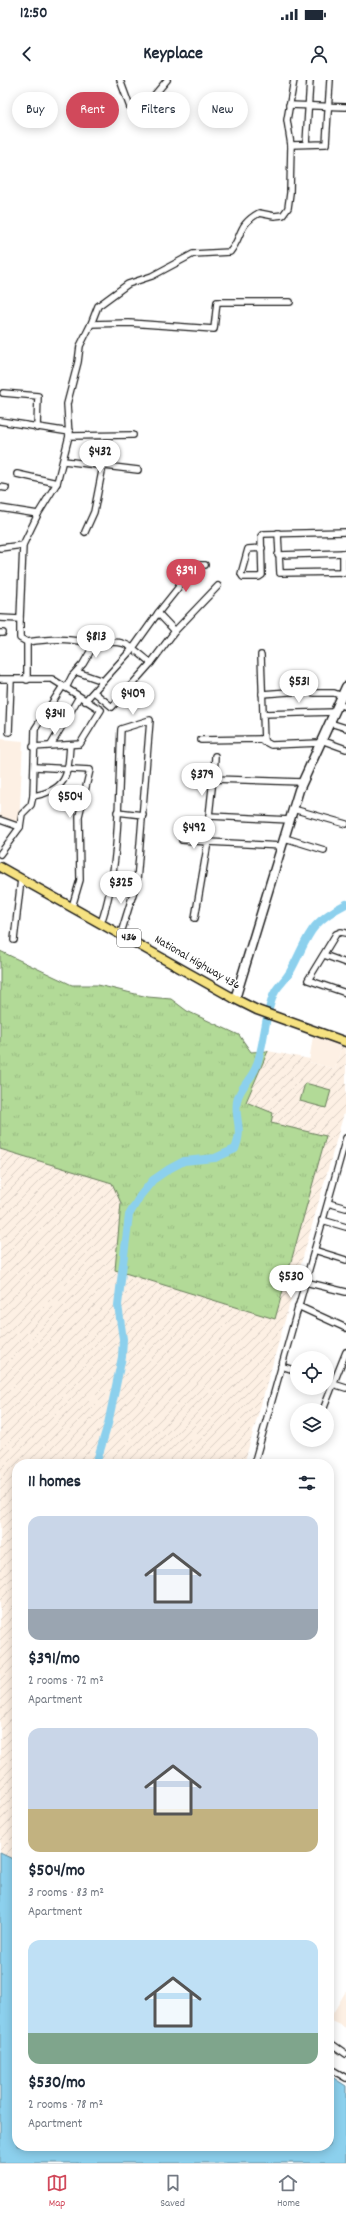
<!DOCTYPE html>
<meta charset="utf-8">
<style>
:root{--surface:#fff;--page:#f6f6f7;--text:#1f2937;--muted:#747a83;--line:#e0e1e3;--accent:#d1495b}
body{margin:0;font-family:Dekko,sans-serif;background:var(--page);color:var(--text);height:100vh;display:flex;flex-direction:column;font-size:15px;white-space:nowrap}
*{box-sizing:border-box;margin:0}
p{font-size:13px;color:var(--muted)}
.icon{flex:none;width:22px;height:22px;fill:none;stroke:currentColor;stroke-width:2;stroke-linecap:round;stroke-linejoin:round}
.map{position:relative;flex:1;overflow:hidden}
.side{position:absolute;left:12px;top:1379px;width:322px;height:692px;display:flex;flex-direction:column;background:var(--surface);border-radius:16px;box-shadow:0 2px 10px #0003}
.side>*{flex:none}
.banner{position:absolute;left:12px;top:12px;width:322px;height:36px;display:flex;gap:8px}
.fabs{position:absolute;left:290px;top:1271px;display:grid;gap:8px}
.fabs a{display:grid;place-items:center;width:44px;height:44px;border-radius:50%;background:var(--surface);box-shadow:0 2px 10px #0003;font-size:20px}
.price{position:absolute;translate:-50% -34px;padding:0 9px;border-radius:14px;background:#fff;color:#222;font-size:13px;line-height:26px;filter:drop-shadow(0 1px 2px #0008)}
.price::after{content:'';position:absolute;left:50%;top:24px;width:12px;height:9px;margin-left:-6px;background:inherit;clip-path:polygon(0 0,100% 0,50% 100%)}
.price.current{background:var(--accent);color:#fff}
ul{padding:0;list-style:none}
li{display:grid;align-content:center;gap:8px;height:212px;padding:0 16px}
li span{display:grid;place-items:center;height:124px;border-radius:12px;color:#555}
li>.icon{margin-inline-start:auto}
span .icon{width:72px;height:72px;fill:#fffc;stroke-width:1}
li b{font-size:17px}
h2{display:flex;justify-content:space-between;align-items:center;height:48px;padding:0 16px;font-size:17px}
.pill{padding:0 14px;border-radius:18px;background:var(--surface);box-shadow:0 2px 10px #0003;font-size:14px;line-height:36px}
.pill.current{background:var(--accent);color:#fff}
.status{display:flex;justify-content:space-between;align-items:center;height:28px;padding:0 20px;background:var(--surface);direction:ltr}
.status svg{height:11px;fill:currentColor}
header{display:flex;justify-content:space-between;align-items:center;height:52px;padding:0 16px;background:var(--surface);font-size:18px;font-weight:700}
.dock{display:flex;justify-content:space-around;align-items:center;height:56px;border-top:1px solid var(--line);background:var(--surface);font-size:11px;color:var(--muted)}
.dock a{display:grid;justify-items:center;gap:2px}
.dock .current{color:var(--accent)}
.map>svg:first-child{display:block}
.built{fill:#fdf0e4}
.industrial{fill:url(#industrial-furrows)}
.grass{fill:url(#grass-tufts);stroke:#677b5a}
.green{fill:#b2da97;stroke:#677b5a}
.water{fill:#8cd0ed;stroke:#5f8899}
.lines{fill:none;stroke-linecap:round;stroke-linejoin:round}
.river{stroke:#8cd0ed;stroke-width:8}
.street-casing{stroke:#1c1c1c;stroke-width:8}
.secondary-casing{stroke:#1c1c1c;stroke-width:11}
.primary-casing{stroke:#1c1c1c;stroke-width:11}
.street{stroke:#fff;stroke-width:5.5}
.secondary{stroke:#fff;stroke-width:8}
.primary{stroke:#f6e281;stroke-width:8}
.labels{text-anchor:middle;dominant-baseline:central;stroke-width:3.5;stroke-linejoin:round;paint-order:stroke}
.shield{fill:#fff;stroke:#606060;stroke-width:1}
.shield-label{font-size:11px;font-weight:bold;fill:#1c1c1c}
.street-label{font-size:12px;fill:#1c1c1c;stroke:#fff}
</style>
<div class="status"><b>12:50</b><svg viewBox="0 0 49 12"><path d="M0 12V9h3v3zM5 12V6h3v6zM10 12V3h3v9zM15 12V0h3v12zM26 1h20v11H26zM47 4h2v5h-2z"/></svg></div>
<header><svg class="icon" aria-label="back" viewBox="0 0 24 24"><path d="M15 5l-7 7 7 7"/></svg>Keyplace<svg class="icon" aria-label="person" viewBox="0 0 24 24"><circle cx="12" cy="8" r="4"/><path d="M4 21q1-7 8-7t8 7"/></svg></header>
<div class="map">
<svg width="346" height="2083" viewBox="0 0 346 2083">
<defs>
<pattern id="industrial-furrows" width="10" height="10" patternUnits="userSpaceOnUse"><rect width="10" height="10" fill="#fdf0e4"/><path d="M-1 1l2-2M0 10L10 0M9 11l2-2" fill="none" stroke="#d8cdc3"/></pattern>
<pattern id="grass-tufts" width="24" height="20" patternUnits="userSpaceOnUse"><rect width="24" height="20" fill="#b2da97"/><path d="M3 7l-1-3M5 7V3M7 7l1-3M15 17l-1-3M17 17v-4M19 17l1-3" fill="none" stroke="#98ba82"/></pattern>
</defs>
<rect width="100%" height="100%" fill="#fff"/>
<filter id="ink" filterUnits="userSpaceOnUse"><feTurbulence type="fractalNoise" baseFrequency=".025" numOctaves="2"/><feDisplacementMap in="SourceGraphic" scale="8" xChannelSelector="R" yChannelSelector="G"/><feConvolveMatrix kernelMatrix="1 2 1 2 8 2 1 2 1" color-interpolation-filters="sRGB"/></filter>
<g filter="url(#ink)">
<g class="built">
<polygon points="0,659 23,661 19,746 0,740"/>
<polygon points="313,956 342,965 335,989 309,982"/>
<polygon points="346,1911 346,1948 329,1940"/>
</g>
<polygon class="industrial" points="0,871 72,905 98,905 148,917 171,919 187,931 239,955 251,972 268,971 310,979 309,982 335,989 342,965 346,967 346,1026 244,1384 17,1384 17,1781 0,1773"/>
<polygon class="grass" points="0,871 72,905 98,905 148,917 171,919 187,931 239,955 251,972 268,971 246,1022 273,1033 271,1043 326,1056 275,1239 115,1190 121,1123 112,1103 0,1069"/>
<polygon class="green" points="305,1003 331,1010 326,1028 300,1021"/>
<polygon class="water" points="0,1773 17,1781 17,2066 329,2066 329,1995 346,2006 346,2083 0,2083"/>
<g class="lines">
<path class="river" d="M96 1384 108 1344 122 1277 123 1259 118 1225 129 1135 140 1116 153 1100 169 1089 184 1081 215 1078 235 1069C244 1046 234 1040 237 1021 239 1008 251 1000 256 987 264 966 264 943 271 922 275 906 283 904 290 892 309 857 307 844 346 824"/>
<defs>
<g id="street">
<polyline points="120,0 131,30 136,32 141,31 167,0"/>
<polyline points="289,25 346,27"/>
<polyline points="306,64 310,0"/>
<polyline points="291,65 326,64 330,0"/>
<path d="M91 244 98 226 128 204 152 196 193 174 230 172C243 156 237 145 259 133L274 136 283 135 288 128 290 113 291 65 287 40 294 0"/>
<polyline points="3,313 38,316 37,348"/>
<polyline points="0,341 70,352"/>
<polyline points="69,356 133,355"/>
<polyline points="64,381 138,390"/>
<polyline points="17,394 57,403"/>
<polyline points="0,407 6,408"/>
<polyline points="0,428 38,434"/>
<polyline points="85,452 94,432 103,386"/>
<polyline points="278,453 280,493 346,492"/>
<polyline points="0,468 23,465 38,434 57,403 69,356 67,324 78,282 80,266 91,244 129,243 214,249 217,222 290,222"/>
<polyline points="262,468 248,469 241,494 243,497 259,497 262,495 261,456 263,454 346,452"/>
<polyline points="343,473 343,493"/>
<polyline points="278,475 346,473"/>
<polyline points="158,533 178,508 185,485 205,485"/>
<polyline points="0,538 20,539 23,465"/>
<polyline points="20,539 20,558 27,562 27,600"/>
<polyline points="175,551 218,506"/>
<polyline points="0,553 3,553"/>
<path d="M27 562C50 559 71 557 94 565L83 584 72 596 66 608"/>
<polyline points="261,575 264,662"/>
<path d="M77 592 103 601 133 568 158 533 175 551 151 583C128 564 125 558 94 565"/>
<polyline points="0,599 52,599 101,630 80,664 33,667"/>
<polyline points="94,612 112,627 151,583"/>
<polyline points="262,614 302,611 315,613 334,613 342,616"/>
<polyline points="85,621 103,601"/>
<polyline points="338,624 346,627"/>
<polyline points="263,634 335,632"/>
<polyline points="330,643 346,648"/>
<polyline points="9,652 11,600"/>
<polyline points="201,660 260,659 271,665 320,663"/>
<polyline points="321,660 346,669"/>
<polyline points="51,665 79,617"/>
<polyline points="35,687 90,690 79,736 80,800 72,827"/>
<polyline points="214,698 215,676"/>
<polyline points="33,716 35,649 63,606"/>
<polyline points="293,729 346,744"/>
<polyline points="117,732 143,735"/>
<polyline points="209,736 213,699 302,702"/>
<polyline points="0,740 20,747"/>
<polyline points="285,758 324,770"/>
<polyline points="182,760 208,762 195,838"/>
<polyline points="282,766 208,762 209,736 290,740"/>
<path d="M0 774 20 747 22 734 31 725 33 716C67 710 68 696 70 665"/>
<polyline points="112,798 137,801"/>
<path d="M101 843C121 787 118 709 121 649L150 640 137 801 121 853"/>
<polyline points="346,853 341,852 336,854 308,900 346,913"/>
<polyline points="14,860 21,799"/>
<polyline points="324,875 346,883"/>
<polyline points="328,1123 346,1128"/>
<polyline points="322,1140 346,1147"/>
<polyline points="314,1170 346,1180"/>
<polyline points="305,1202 346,1212"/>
<polyline points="298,1226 346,1248"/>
<polyline points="281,1286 297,1291"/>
<polyline points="327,1300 334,1302 346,1272"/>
<polyline points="333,1304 346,1308"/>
<polyline points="323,1330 334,1302"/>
<polyline points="254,1384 346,1058"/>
<polyline points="329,1962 346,1974"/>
<polyline points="329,1988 346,1998"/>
</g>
<polyline id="secondary" points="235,919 299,710 346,607"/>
<polyline id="primary" points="0,787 235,919 257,930 346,962"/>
</defs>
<use href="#street" class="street-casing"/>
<use href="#secondary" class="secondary-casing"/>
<use href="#primary" class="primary-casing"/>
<use href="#street" class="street"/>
<use href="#secondary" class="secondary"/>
<use href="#primary" class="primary"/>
</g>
</g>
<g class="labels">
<rect class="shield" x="117" y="849" width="24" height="18" rx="3"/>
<g class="shield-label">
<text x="129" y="858">436</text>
</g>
<g class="street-label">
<text transform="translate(197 883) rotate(30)">National Highway 436</text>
</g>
</g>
</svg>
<div class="fabs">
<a><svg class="icon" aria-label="locate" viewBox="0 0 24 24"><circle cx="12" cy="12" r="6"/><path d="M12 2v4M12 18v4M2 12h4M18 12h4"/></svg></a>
<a><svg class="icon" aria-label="layers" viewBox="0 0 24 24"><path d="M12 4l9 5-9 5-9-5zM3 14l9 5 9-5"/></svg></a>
</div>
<b class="price" style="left:100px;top:394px">$432</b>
<b class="price current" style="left:186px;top:513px">$391</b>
<b class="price" style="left:96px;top:579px">$813</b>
<b class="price" style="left:299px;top:624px">$531</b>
<b class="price" style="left:133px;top:636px">$409</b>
<b class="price" style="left:55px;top:656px">$341</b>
<b class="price" style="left:202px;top:717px">$379</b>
<b class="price" style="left:70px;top:739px">$504</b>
<b class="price" style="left:194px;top:770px">$492</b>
<b class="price" style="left:121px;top:825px">$325</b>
<b class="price" style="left:291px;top:1219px">$530</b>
<div class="banner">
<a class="pill">Buy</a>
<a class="pill current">Rent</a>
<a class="pill">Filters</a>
<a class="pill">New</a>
</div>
<section class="side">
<h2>11 homes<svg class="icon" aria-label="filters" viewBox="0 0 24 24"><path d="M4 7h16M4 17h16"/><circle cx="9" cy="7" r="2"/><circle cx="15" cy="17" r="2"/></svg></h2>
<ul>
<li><span style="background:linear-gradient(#c9d6e8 75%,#9aa5b1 0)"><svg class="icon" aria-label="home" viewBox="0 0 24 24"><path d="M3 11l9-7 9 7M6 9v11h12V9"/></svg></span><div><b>$391/mo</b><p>2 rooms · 72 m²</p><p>Apartment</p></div></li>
<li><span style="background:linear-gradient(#c9d6e8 65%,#c2b280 0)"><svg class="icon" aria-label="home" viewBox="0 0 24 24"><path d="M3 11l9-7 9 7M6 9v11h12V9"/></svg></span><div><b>$504/mo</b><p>3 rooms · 83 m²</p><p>Apartment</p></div></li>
<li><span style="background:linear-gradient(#bfe0f5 75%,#7fa58c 0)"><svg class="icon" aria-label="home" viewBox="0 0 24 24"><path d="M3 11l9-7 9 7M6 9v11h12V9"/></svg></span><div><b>$530/mo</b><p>2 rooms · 78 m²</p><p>Apartment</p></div></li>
</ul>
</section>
</div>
<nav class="dock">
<a class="current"><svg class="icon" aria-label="map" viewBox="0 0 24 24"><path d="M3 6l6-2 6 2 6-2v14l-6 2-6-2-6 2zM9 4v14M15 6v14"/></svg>Map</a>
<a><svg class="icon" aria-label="saved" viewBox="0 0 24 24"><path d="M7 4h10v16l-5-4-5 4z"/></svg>Saved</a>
<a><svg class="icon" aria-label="home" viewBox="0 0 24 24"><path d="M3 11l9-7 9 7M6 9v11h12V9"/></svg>Home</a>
</nav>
